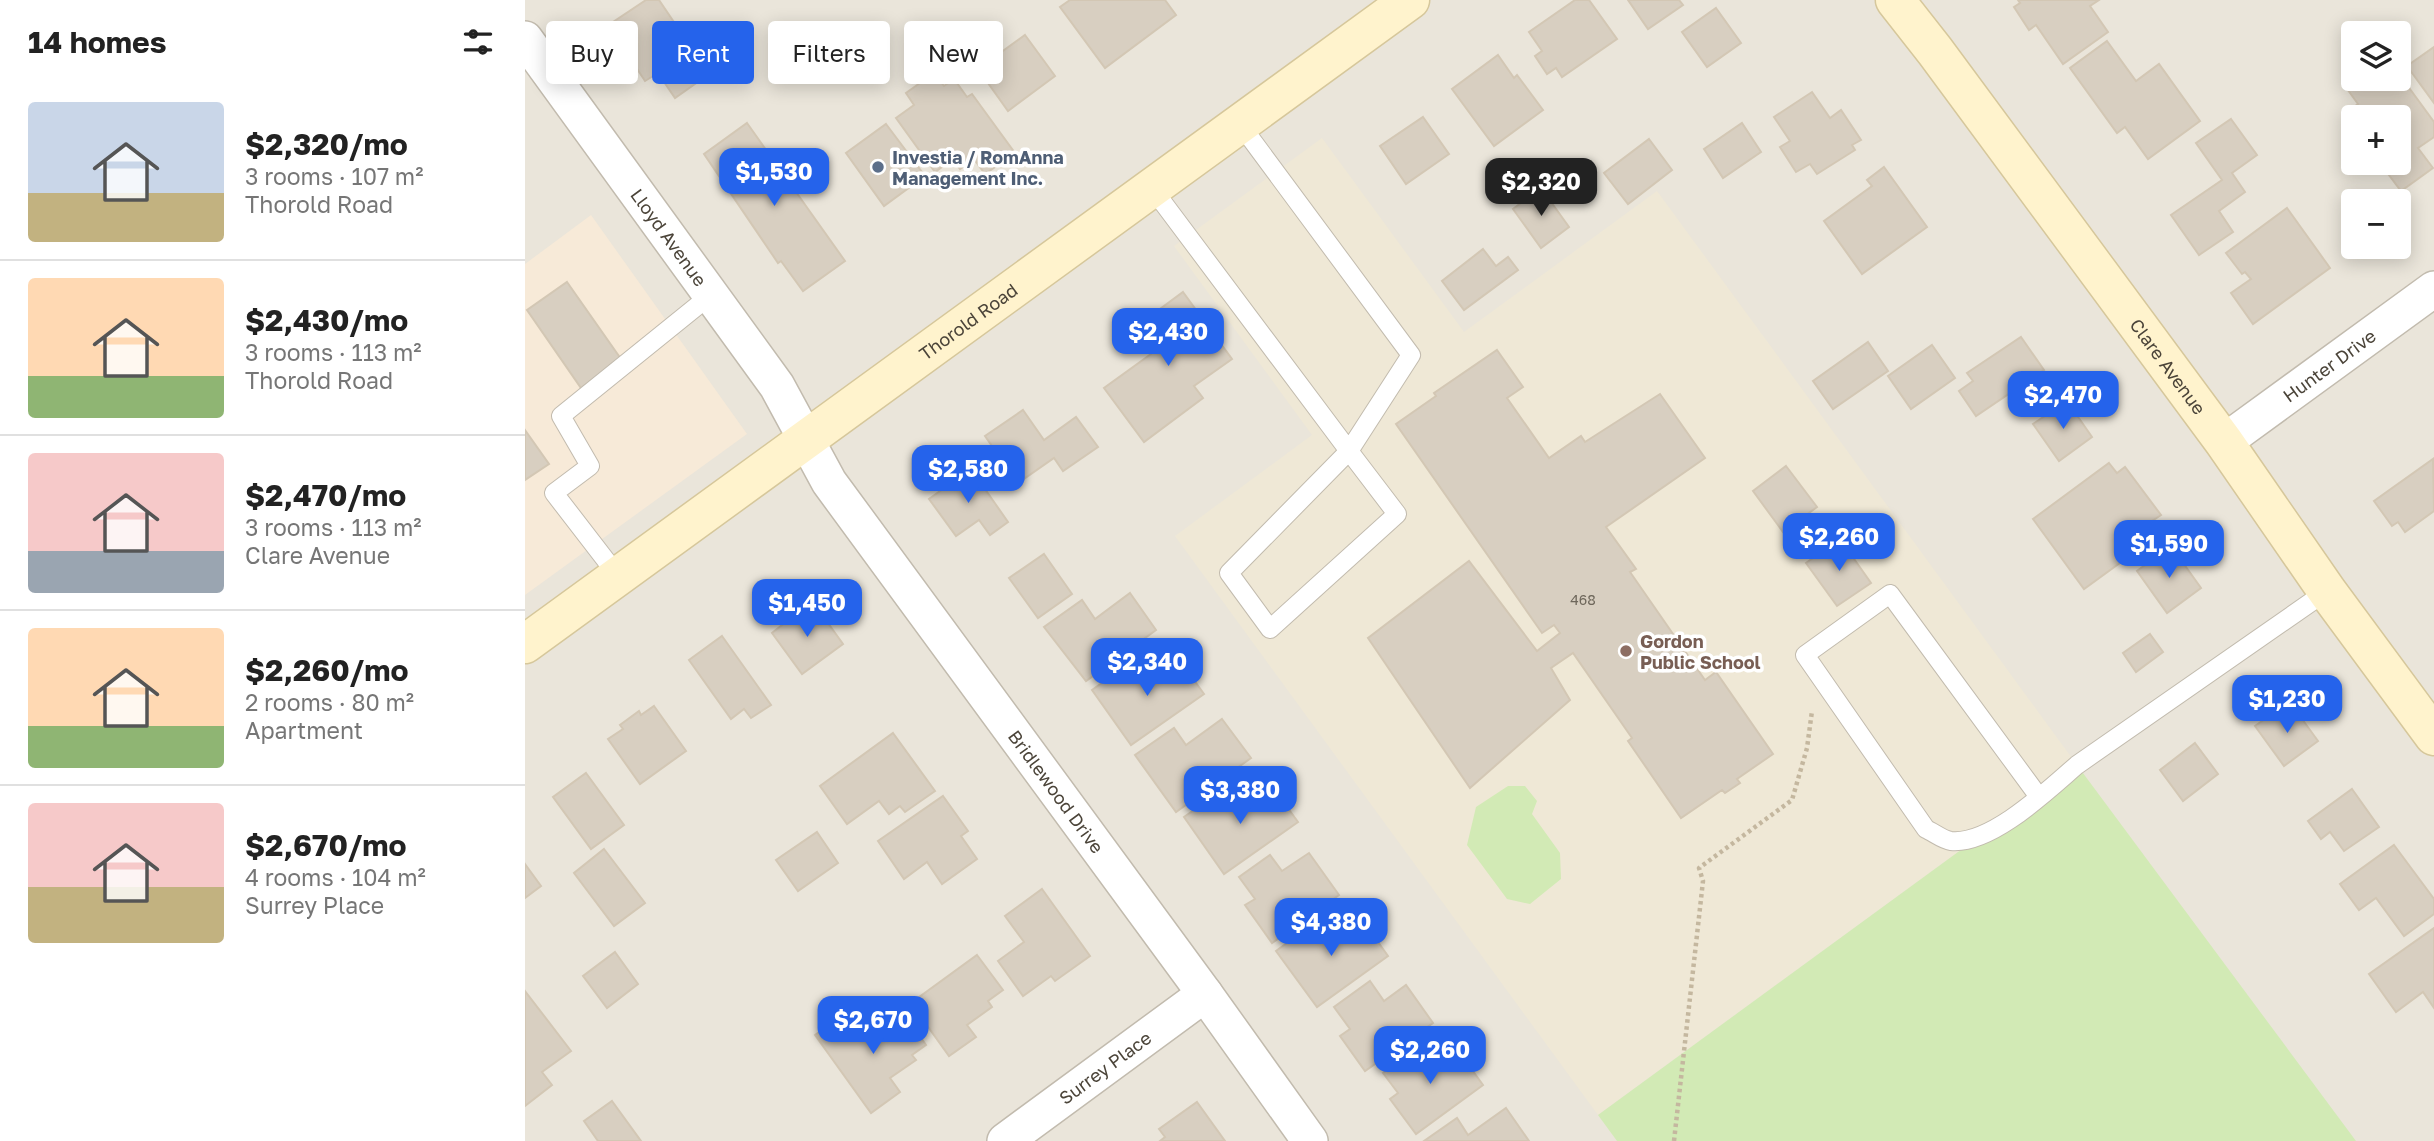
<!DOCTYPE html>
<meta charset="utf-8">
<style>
:root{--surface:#fff;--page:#f2f2f2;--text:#222;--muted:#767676;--line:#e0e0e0;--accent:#2563eb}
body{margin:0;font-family:"Golos Text",sans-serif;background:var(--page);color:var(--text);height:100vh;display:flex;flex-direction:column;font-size:26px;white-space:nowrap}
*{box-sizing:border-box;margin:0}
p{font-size:23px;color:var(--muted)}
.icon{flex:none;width:38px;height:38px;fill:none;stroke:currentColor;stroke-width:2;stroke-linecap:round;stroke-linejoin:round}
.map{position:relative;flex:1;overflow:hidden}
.sheet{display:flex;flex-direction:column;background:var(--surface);width:525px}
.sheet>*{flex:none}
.top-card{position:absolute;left:21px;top:21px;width:665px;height:63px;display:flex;gap:14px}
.tools{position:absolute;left:1816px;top:21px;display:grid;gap:14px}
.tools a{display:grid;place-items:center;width:70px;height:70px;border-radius:7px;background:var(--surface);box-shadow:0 4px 18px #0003;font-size:35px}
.price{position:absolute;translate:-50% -60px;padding:0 16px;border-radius:14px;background:var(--accent);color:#fff;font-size:23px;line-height:46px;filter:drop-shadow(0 2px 4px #0008)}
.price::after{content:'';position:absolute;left:50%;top:42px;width:21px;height:16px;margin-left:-10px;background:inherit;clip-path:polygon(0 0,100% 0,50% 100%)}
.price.active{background:#222;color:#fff}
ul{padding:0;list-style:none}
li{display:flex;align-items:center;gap:21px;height:175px;padding:0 28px}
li+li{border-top:2px solid var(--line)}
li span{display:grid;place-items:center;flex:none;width:196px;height:140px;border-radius:7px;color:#555}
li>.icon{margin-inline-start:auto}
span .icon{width:84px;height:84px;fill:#fffc;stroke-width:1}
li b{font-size:30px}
h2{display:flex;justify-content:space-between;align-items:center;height:84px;padding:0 28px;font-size:30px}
.chip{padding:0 24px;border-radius:7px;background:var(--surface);box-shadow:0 4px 18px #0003;font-size:24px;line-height:63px}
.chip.active{background:var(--accent);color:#fff}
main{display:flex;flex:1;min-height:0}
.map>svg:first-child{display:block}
.residential{fill:#eae5da;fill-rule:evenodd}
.commercial{fill:#f7ead8}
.education{fill:#efe8d6}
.green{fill:#d2eab5}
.building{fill:#d8cfc1;stroke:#d3c7b4;stroke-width:2}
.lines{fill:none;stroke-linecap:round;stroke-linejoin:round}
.lane-casing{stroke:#c2bbae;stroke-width:20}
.street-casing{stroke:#c2bbae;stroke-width:38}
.secondary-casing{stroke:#d6c79b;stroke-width:41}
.path{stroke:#c4b79f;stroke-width:4.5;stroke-dasharray:3.5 3.5;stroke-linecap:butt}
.lane{stroke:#fff;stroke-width:18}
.street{stroke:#fff;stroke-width:35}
.secondary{stroke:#fff3cd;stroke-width:38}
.service-dot{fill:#5c6f8a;stroke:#fff;stroke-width:2.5}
.education-dot{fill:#8d6e63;stroke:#fff;stroke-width:2.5}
.labels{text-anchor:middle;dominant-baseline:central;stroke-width:7;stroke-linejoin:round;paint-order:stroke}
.number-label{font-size:14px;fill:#6e675b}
.service-label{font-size:18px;font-weight:bold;fill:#4e5e75;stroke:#fff;text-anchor:start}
.street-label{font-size:18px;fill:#4b4439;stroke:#fff}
.education-label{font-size:18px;font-weight:bold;fill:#785e54;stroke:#fff;text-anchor:start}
</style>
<main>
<section class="sheet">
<h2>14 homes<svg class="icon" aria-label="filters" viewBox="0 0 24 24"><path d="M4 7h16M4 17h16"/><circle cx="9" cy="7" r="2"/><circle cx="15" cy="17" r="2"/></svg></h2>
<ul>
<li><span style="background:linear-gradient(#c9d6e8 65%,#c2b280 0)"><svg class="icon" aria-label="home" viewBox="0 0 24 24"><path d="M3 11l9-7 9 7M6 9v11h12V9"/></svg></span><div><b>$2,320/mo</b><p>3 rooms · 107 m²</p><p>Thorold Road</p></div></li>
<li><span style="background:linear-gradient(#ffd9b3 70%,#8fb573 0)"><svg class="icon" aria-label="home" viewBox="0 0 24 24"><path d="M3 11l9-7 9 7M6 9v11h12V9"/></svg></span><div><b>$2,430/mo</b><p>3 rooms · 113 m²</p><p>Thorold Road</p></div></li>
<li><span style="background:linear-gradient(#f6c9c9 70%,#9aa5b1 0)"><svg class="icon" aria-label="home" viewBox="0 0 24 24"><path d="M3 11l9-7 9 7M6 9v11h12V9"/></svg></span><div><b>$2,470/mo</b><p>3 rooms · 113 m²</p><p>Clare Avenue</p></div></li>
<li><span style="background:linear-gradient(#ffd9b3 70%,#8fb573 0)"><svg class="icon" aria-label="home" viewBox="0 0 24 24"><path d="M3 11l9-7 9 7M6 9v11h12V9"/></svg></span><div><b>$2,260/mo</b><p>2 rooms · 80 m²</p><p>Apartment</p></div></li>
<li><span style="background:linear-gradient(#f6c9c9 60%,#c2b280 0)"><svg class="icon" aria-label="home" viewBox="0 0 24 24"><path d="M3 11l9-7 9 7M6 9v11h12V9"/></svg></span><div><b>$2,670/mo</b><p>4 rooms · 104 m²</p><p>Surrey Place</p></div></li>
</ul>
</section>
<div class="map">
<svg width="1909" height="1141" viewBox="0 0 1909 1141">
<rect width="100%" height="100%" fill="#f6f3ec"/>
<path class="residential" d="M0 0H1909V1141H0ZM1829 33H1874V79H1829ZM1829 117H1874V163H1829ZM1829 201H1874V247H1829Z"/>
<polygon class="commercial" points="66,215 222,434 0,595 0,264"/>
<polygon class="education" points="797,138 939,332 1132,191 1552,765 1073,1115 650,536 787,435 649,246"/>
<g class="green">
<polygon points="1552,765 1831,1141 1092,1141 1073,1115"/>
<polygon points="983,786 1000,786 1012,801 1007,814 1035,853 1036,879 1005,904 982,899 942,845 951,807"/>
</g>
<g class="building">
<polygon points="121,0 134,0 184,74 150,98 133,73 120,81 101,52 105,48 88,22"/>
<polygon points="545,0 640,0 651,15 580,68 535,7"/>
<polygon points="1050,0 1064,0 1092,39 1037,77 1031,68 1022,74 1010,56 1017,51 1004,32"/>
<polygon points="1103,0 1154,0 1158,5 1123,29"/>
<polygon points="1493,0 1574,0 1565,6 1583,32 1538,64 1511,25 1504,30 1489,7 1495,3"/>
<polygon points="1191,8 1216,43 1182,67 1157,32"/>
<polygon points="500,35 530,76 483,111 453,69"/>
<polygon points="1582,41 1611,81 1634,64 1675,121 1623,159 1600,127 1592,133 1545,68"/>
<polygon points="1909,47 1909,103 1882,66"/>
<polygon points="973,55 989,78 992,75 1018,110 969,146 927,89"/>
<polygon points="409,73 419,86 429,79 442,97 447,94 490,153 460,174 449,159 435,169 428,159 410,172 371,118 389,105 381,93"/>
<polygon points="1874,74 1909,122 1909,137 1893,148 1908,168 1876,191 1855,163 1874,163 1874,117 1829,117 1829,127 1819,114 1833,104 1820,86 1830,79 1874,79"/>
<polygon points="1287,92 1305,118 1316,110 1336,140 1327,145 1330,150 1292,174 1285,164 1271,172 1255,147 1265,141 1249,117"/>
<polygon points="898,117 924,154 881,184 855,146"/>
<polygon points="1706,119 1732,155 1707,173 1720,192 1694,211 1708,232 1674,255 1646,215 1697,180 1671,143"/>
<polygon points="222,123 320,261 278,291 256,261 253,263 179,154"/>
<polygon points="1217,123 1236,152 1198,178 1179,149"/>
<polygon points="361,124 400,176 359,206 321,153"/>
<polygon points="1124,139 1147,170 1103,204 1079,173"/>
<polygon points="1359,167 1402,227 1337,274 1299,221 1347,186 1342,180"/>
<polygon points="1016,188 1044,227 1016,248 988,209"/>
<polygon points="1762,208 1805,268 1728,324 1706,293 1726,279 1720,272 1717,274 1701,253"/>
<polygon points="958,249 971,266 983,257 993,270 939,310 917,281"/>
<polygon points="42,282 96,359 56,388 2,310"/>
<polygon points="658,292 707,359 669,386 678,398 619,442 579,388 626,354 608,329"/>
<polygon points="1496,337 1519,370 1451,416 1434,391 1448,381 1442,373"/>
<polygon points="1343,342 1363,371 1308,409 1288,381"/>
<polygon points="1407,345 1430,378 1386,409 1363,376"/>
<polygon points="972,350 998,387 982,398 1024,458 1056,436 1060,442 1135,394 1180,458 1081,527 1111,569 1105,572 1180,680 1191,672 1248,754 1212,779 1215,783 1200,793 1197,790 1156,818 1103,741 1107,738 1048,653 1026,668 1045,700 945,788 843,638 944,561 1012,651 1035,633 1029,625 1017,633 871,424 911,396 909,393"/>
<polygon points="1542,401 1567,437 1534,461 1508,424"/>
<polygon points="498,410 519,440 551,417 573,447 538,471 529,458 493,483 460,436"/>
<polygon points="0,430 24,464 0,480"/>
<polygon points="1908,459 1909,511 1880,532 1873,522 1867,526 1849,501"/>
<polygon points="1584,463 1592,473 1600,467 1636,515 1627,521 1636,533 1559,589 1508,519"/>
<polygon points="1261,466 1292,507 1258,532 1228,491"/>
<polygon points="446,469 483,522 465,535 454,520 431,536 404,499"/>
<polygon points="1315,539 1346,583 1312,606 1281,563"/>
<polygon points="1646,546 1676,588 1642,613 1612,571"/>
<polygon points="519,554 547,594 513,618 484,578"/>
<polygon points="605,593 631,630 561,681 519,627 557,600 570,619"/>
<polygon points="290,605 318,644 277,674 247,633 275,611 277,614"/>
<polygon points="1625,634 1638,652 1611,672 1598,653"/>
<polygon points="197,636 246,705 226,718 219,709 206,719 164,660"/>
<polygon points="653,658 679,694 606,745 567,690 595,670 602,679 616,669 624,678"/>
<polygon points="129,706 161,751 115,784 83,739 98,729 95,725 114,711 116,715"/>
<polygon points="1756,708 1760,714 1769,708 1793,741 1759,766 1730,726"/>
<polygon points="697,719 726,758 651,812 610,755 649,728 661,745"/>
<polygon points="368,733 410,791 380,812 375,806 364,814 354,801 322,824 295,786"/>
<polygon points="1670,743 1693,774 1658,801 1635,770"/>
<polygon points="61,773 99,825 66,849 28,797"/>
<polygon points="746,785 773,822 699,874 659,817 692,794 698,802 711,794 718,804"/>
<polygon points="1827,789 1854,827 1819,851 1805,832 1796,839 1783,821"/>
<polygon points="418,796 443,831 436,836 452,859 417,884 402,862 379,879 353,841"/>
<polygon points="292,832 313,863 273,891 251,860"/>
<polygon points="1869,845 1909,899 1909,914 1879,936 1851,898 1834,910 1815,884"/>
<polygon points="79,849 120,903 89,926 49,873"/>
<polygon points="784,853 814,895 747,943 720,905 730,899 714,877 745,855 757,871"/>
<polygon points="0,864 16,886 0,898"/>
<polygon points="517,889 565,956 530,981 526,976 498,996 473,961 499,942 480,916"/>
<polygon points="833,914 863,956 792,1007 751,951 791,922 801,937"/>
<polygon points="1909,928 1909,1008 1898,992 1871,1012 1844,974"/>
<polygon points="90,952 113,984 82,1008 58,976"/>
<polygon points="452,955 478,990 463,1001 467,1007 442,1025 451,1037 424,1056 386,1003"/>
<polygon points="845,981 859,1001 881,985 908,1023 840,1071 815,1036 825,1029 809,1007"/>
<polygon points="0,991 46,1051 17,1072 27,1085 0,1106"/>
<polygon points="376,1009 401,1045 387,1055 391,1060 365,1078 375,1092 346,1113 290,1035 317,1016 334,1039"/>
<polygon points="895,1046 909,1065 931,1048 958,1085 891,1134 865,1099 873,1093 858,1073"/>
<polygon points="87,1101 116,1141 73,1141 59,1121"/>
<polygon points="672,1102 700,1141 635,1141 640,1137 634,1129"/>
<polygon points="981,1108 1004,1141 899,1141 932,1118 943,1135"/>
</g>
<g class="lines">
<defs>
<g id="lane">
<polyline points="627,188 824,451 886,355 715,124"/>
<polygon points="824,451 872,514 745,629 704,573"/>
<polyline points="93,576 29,493 65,466 36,416 187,294"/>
<path d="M1514 797 1365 594 1280 655 1401 829C1408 832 1418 840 1426 841 1466 845 1523 790 1552 765L1802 591"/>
</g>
<g id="street">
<path id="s1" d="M0 39 252 386 304 482 680 994 785 1141"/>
<path id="s2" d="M1699 442 1909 289"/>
<path id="s3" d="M480 1141 680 994"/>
</g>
<g id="secondary">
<path id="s4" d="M1370 0 1410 51 1699 442 1802 591 1909 736"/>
<path id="s5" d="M0 644 885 0"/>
</g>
</defs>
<use href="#lane" class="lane-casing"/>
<use href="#street" class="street-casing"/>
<use href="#secondary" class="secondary-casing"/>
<polyline class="path" points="1149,1141 1178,881 1174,868 1267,800 1282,748 1287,711"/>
<use href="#lane" class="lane"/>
<use href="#street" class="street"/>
<use href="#secondary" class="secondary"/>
</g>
<circle class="service-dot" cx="353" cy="167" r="7"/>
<circle class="education-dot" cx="1101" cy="651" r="7"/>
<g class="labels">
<g class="number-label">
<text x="1058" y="599">468</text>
</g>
<g class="service-label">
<text x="367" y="157">Investia / RomAnna<tspan x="367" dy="21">Management Inc.</tspan></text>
</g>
<g class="street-label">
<text stroke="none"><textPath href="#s1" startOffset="245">Lloyd Avenue</textPath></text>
<text stroke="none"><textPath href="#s5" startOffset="548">Thorold Road</textPath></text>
<text stroke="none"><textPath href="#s4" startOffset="457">Clare Avenue</textPath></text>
<text stroke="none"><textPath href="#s2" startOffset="130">Hunter Drive</textPath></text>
<text stroke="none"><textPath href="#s1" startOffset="922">Bridlewood Drive</textPath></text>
<text stroke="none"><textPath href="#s3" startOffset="124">Surrey Place</textPath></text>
</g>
<g class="education-label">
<text x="1115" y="641">Gordon<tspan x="1115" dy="21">Public School</tspan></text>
</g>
</g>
</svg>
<div class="tools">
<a><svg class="icon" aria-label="layers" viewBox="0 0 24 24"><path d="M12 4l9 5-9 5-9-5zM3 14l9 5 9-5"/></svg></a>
<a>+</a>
<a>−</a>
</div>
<b class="price" style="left:249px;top:208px">$1,530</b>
<b class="price active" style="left:1016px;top:218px">$2,320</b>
<b class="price" style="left:643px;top:368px">$2,430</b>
<b class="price" style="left:1538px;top:431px">$2,470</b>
<b class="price" style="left:443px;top:505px">$2,580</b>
<b class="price" style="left:1314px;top:573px">$2,260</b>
<b class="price" style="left:1644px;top:580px">$1,590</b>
<b class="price" style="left:282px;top:639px">$1,450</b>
<b class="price" style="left:622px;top:698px">$2,340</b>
<b class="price" style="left:1762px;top:735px">$1,230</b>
<b class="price" style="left:715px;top:826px">$3,380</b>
<b class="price" style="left:806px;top:958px">$4,380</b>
<b class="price" style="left:348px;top:1056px">$2,670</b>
<b class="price" style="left:905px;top:1086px">$2,260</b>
<div class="top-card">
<a class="chip">Buy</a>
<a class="chip active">Rent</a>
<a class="chip">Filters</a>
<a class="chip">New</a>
</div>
</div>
</main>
